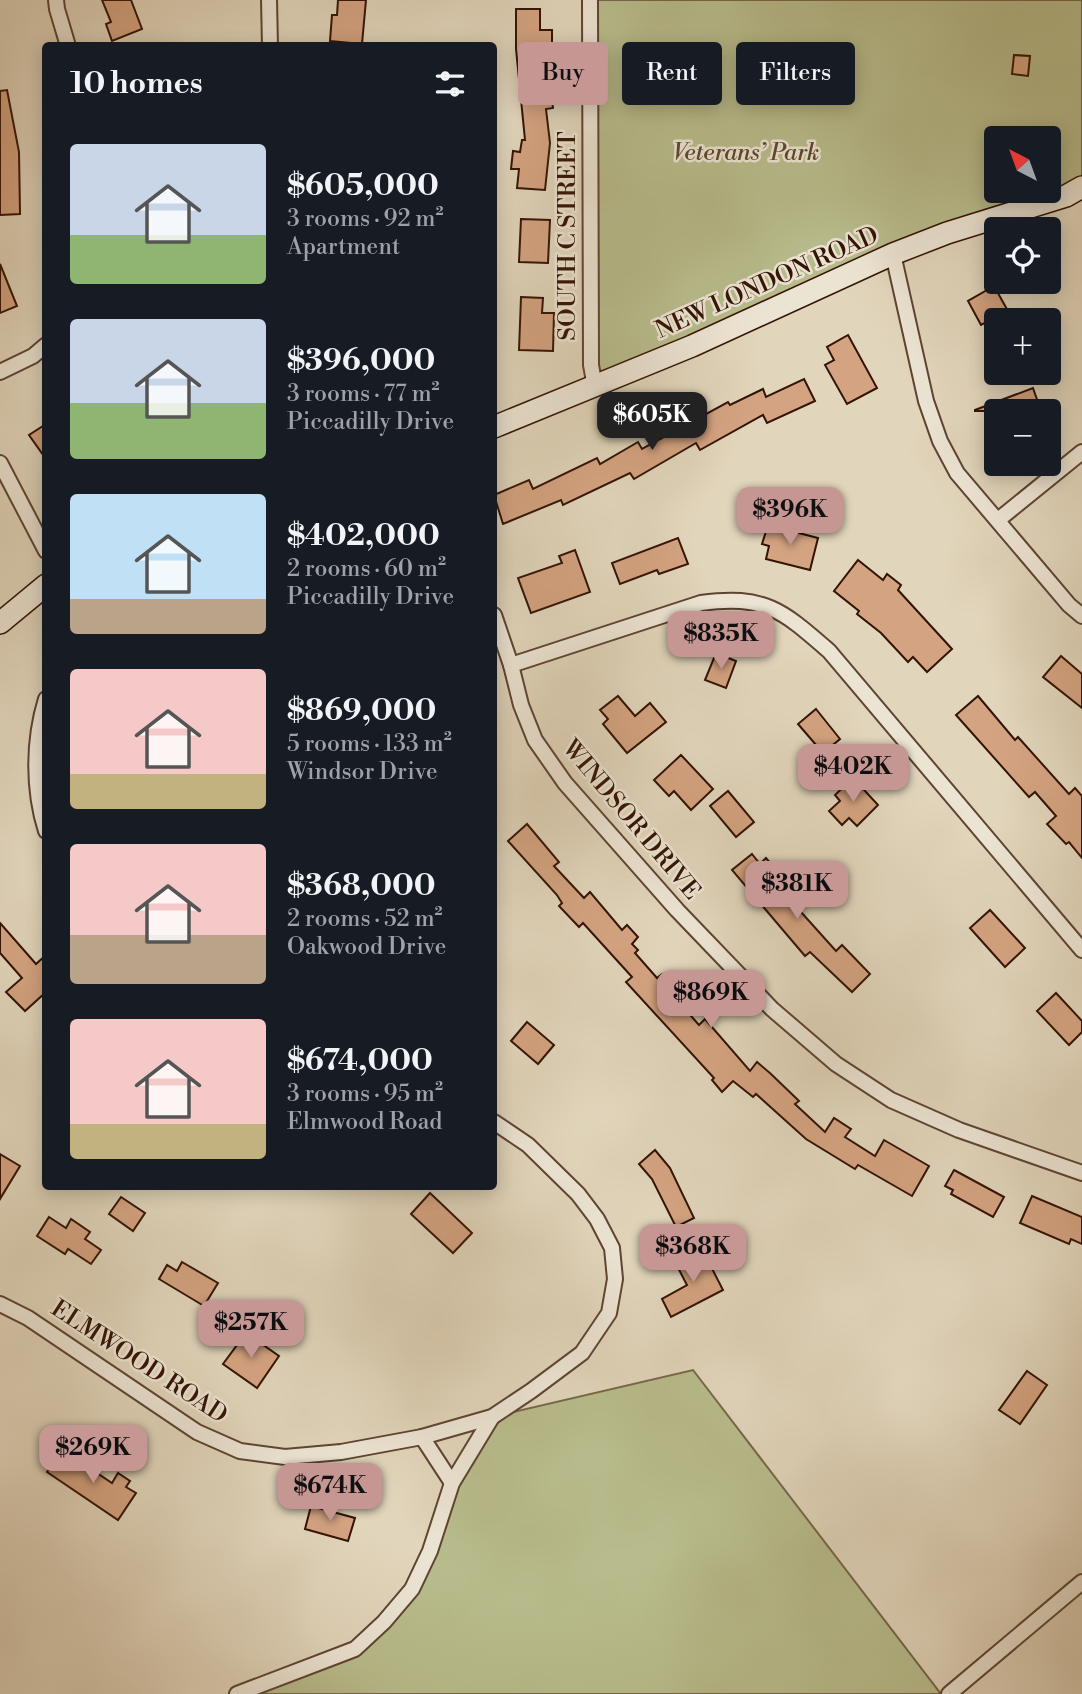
<!DOCTYPE html>
<meta charset="utf-8">
<style>
:root{--surface:#171b24;--page:#242831;--text:#f1f3f6;--muted:#9ea1a6;--accent:#c59692}
body{margin:0;font-family:"Libre Bodoni",serif;background:var(--page);color:var(--text);height:100vh;display:flex;flex-direction:column;font-size:26px;white-space:nowrap}
*{box-sizing:border-box;margin:0}
p{font-size:23px;color:var(--muted)}
.icon{flex:none;width:38px;height:38px;fill:none;stroke:currentColor;stroke-width:2;stroke-linecap:round;stroke-linejoin:round}
.map{position:relative;flex:1;overflow:hidden}
.drawer{position:absolute;left:42px;top:42px;width:455px;height:1148px;display:flex;flex-direction:column;background:var(--surface);border-radius:7px;box-shadow:0 4px 18px #0003}
.drawer>*{flex:none}
.guide{position:absolute;left:518px;top:42px;width:458px;height:63px;display:flex;gap:14px}
.needle{width:46px;rotate:319deg}
.controls{position:absolute;left:984px;top:126px;display:grid;gap:14px}
.controls a{display:grid;place-items:center;width:77px;height:77px;border-radius:7px;background:var(--surface);box-shadow:0 4px 18px #0003;font-size:35px}
.price{position:absolute;translate:-50% -60px;padding:0 16px;border-radius:14px;background:var(--accent);color:#111;font-size:23px;line-height:46px;filter:drop-shadow(0 2px 4px #0008)}
.price::after{content:'';position:absolute;left:50%;top:42px;width:21px;height:16px;margin-left:-10px;background:inherit;clip-path:polygon(0 0,100% 0,50% 100%)}
.price.current{background:#222;color:#fff}
ul{padding:0;list-style:none}
li{display:flex;align-items:center;gap:21px;height:175px;padding:0 28px}
li span{display:grid;place-items:center;flex:none;width:196px;height:140px;border-radius:7px;color:#555}
li>.icon{margin-inline-start:auto}
span .icon{width:84px;height:84px;fill:#fffc;stroke-width:1}
li b{font-size:30px}
h2{display:flex;justify-content:space-between;align-items:center;height:84px;padding:0 28px;font-size:30px}
.chip{padding:0 24px;border-radius:7px;background:var(--surface);box-shadow:0 4px 18px #0003;font-size:24px;line-height:63px}
.chip.current{background:var(--accent);color:#111}
.map>svg:first-child{display:block}
.green{fill:#b8bc8c;stroke:#766848;stroke-width:2;fill-rule:evenodd}
.building{fill:#d4a381;stroke:#331304;stroke-width:2}
.lines{fill:none;stroke-linecap:round;stroke-linejoin:round}
.street-casing{stroke:#5e4432;stroke-width:18}
.secondary-casing{stroke:#331304;stroke-width:24}
.street{stroke:#ece4d3;stroke-width:14}
.secondary{stroke:#ece4d3;stroke-width:21}
.labels{text-anchor:middle;dominant-baseline:central;stroke-width:5;stroke-linejoin:round;paint-order:stroke}
.park-label{font-size:24px;font-style:italic;fill:#5b462d;stroke:#ece4d3}
.street-label{font-size:24px;fill:#331304;stroke:#ece4d3}
</style>
<div class="map">
<svg width="1082" height="1694" viewBox="0 0 1082 1694">
<rect width="100%" height="100%" fill="#e1d5bb"/>
<filter id="stains"><feTurbulence type="fractalNoise" baseFrequency=".00286" numOctaves="4"/><feColorMatrix values="0 0 0 0 .2 0 0 0 0 .09 0 0 0 0 .02 0 0 0 .5 -.17"/></filter>
<radialGradient id="worn" r=".72"><stop offset=".6" stop-color="#630" stop-opacity="0"/><stop offset="1" stop-color="#630" stop-opacity=".3"/></radialGradient>
<g class="green">
<path d="M590 0H1082V187L947 233 595 387ZM996 138H1048V191H996Z"/>
<polygon points="693,1370 941,1694 237,1694 355,1649 412,1589 452,1483 492,1417"/>
</g>
<g class="building">
<polygon points="102,0 131,0 142,29 112,41 106,24 111,22"/>
<polygon points="338,0 366,0 362,44 330,41 332,15 337,15"/>
<polygon points="516,9 540,9 540,30 552,30 552,54 542,53 546,86 550,85 553,108 546,109 550,143 545,190 517,188 519,169 511,169 513,151 520,152 522,140 525,140 516,49"/>
<polygon points="1014,55 1030,56 1028,76 1012,74"/>
<polygon points="7,90 19,152 20,214 0,215 0,91"/>
<polygon points="521,219 550,220 548,263 519,262"/>
<polygon points="0,264 17,306 0,313"/>
<polygon points="994,286 1008,311 981,325 968,301"/>
<polygon points="521,297 543,298 542,313 554,313 553,351 519,350"/>
<polygon points="848,335 877,388 847,404 825,365 834,360 827,347"/>
<polygon points="804,379 815,401 767,423 763,415 700,450 696,443 634,479 630,473 563,505 561,500 503,524 494,495 529,480 533,489 597,458 600,464 638,442 642,449 728,402 730,405 763,389 766,397"/>
<polygon points="1033,388 1041,411 975,411 975,410"/>
<polygon points="46,424 46,459 29,435"/>
<polygon points="768,525 818,538 810,570 766,559 769,546 762,544"/>
<polygon points="678,538 688,564 659,574 657,570 620,584 612,563"/>
<polygon points="575,550 590,592 531,613 518,578 562,563 559,556"/>
<polygon points="858,560 883,580 887,574 901,585 898,590 952,649 927,672 913,657 908,662 881,633 857,614 859,611 834,591"/>
<polygon points="716,653 736,661 726,688 705,680"/>
<polygon points="1061,656 1082,674 1082,708 1043,677"/>
<polygon points="618,696 635,716 650,703 666,722 627,753 603,724 608,719 600,710"/>
<polygon points="978,696 1015,740 1018,737 1069,794 1075,788 1082,796 1082,858 1069,842 1066,844 1047,824 1056,816 1035,792 1029,797 956,715"/>
<polygon points="816,709 840,739 823,753 798,724"/>
<polygon points="681,755 713,789 691,810 674,791 669,796 654,780"/>
<polygon points="853,778 878,805 857,826 849,818 842,825 829,811 840,801 835,795"/>
<polygon points="728,791 754,822 736,837 710,806"/>
<polygon points="527,824 559,862 554,866 584,898 590,892 622,930 627,925 638,937 632,944 638,950 635,953 657,978 662,974 673,986 668,991 684,1008 699,1025 705,1019 750,1071 757,1062 771,1074 799,1101 795,1104 825,1132 834,1118 851,1129 845,1137 875,1156 884,1140 929,1166 912,1196 858,1165 855,1169 806,1139 756,1094 753,1097 733,1081 722,1092 712,1080 714,1078 626,982 632,977 583,923 579,927 559,906 562,903 557,895 508,841"/>
<polygon points="752,854 760,864 766,858 790,886 783,892 836,951 842,945 870,974 852,992 810,952 805,956 732,870"/>
<polygon points="990,910 1025,948 1005,967 970,928"/>
<polygon points="0,923 36,964 46,955 46,992 25,1011 6,992 22,978 0,953"/>
<polygon points="1056,993 1082,1021 1082,1032 1069,1045 1037,1011"/>
<polygon points="527,1022 554,1045 538,1064 511,1041"/>
<polygon points="655,1150 670,1168 694,1218 676,1227 652,1179 639,1164"/>
<polygon points="0,1154 20,1166 0,1199"/>
<polygon points="954,1170 1004,1197 993,1217 951,1194 953,1190 945,1186"/>
<polygon points="430,1193 472,1233 453,1253 411,1214"/>
<polygon points="1032,1196 1082,1217 1082,1244 1071,1239 1069,1244 1020,1223"/>
<polygon points="121,1197 145,1213 133,1231 109,1214"/>
<polygon points="49,1217 66,1228 71,1219 90,1232 85,1239 101,1250 91,1264 68,1249 65,1254 37,1236"/>
<polygon points="702,1249 723,1290 671,1317 662,1299 687,1285 675,1262"/>
<polygon points="182,1262 218,1283 204,1306 159,1279 167,1265 177,1271"/>
<polygon points="246,1333 279,1356 257,1388 223,1364"/>
<polygon points="1027,1371 1047,1385 1020,1424 999,1410"/>
<polygon points="63,1450 112,1483 118,1473 130,1481 126,1487 136,1493 118,1520 47,1472"/>
<polygon points="311,1506 355,1518 348,1541 305,1529"/>
</g>
<g class="lines">
<defs>
<g id="street">
<polyline points="56,0 57,9 68,46"/>
<polyline points="269,0 270,46"/>
<polyline points="590,0 591,365 595,387"/>
<polyline points="893,254 926,401 940,441 957,473 1069,605 1082,616"/>
<polyline points="0,372 33,356 46,345"/>
<polyline points="0,463 46,551"/>
<polyline points="998,520 1082,452"/>
<polyline points="494,615 511,665 521,705 535,740 565,783 677,910 772,1009 836,1064 891,1100 959,1130 1082,1173"/>
<path d="M511 665 701 603C765 594 783 611 829 651L1082 950"/>
<path d="M46 699C33 741 33 790 46 831"/>
<polyline points="0,1304 28,1318 197,1432 240,1451 285,1457 341,1452 422,1437 492,1417 531,1391 582,1353 609,1313 615,1279 612,1248 597,1219 578,1194 528,1145 494,1122"/>
<polyline points="422,1437 452,1483"/>
<polyline points="237,1694 355,1649 384,1622 412,1589 430,1551 452,1483 492,1417"/>
<polyline points="949,1694 1082,1582"/>
</g>
<g id="secondary">
<polyline points="494,427 692,346 893,254 947,233 1066,196 1082,187"/>
<polyline points="0,623 46,585"/>
</g>
</defs>
<use href="#street" class="street-casing"/>
<use href="#secondary" class="secondary-casing"/>
<use href="#street" class="street"/>
<use href="#secondary" class="secondary"/>
</g>
<g class="labels">
<g class="park-label">
<text x="746" y="153">Veterans’ Park</text>
</g>
<g class="street-label">
<text transform="translate(568 236) rotate(-90)">SOUTH C STREET</text>
<text transform="translate(767 283) rotate(-24)">NEW LONDON ROAD</text>
<text transform="translate(631 820) rotate(50)">WINDSOR DRIVE</text>
<text transform="translate(139 1362) rotate(33)">ELMWOOD ROAD</text>
</g>
</g>
<rect width="100%" height="100%" filter="url(#stains)"/>
<rect width="100%" height="100%" fill="url(#worn)"/>
</svg>
<div class="controls">
<a><svg class="needle" viewBox="-14 -14 28 28"><path d="M0-13l5 13h-10z" fill="#e53935"/><path d="M0 13l5-13h-10z" fill="#9ea1a6"/></svg></a>
<a><svg class="icon" aria-label="locate" viewBox="0 0 24 24"><circle cx="12" cy="12" r="6"/><path d="M12 2v4M12 18v4M2 12h4M18 12h4"/></svg></a>
<a>+</a>
<a>−</a>
</div>
<b class="price current" style="left:652px;top:452px">$605K</b>
<b class="price" style="left:790px;top:547px">$396K</b>
<b class="price" style="left:721px;top:671px">$835K</b>
<b class="price" style="left:853px;top:804px">$402K</b>
<b class="price" style="left:797px;top:921px">$381K</b>
<b class="price" style="left:711px;top:1030px">$869K</b>
<b class="price" style="left:693px;top:1284px">$368K</b>
<b class="price" style="left:251px;top:1360px">$257K</b>
<b class="price" style="left:93px;top:1485px">$269K</b>
<b class="price" style="left:330px;top:1523px">$674K</b>
<div class="guide">
<a class="chip current">Buy</a>
<a class="chip">Rent</a>
<a class="chip">Filters</a>
</div>
<section class="drawer">
<h2>10 homes<svg class="icon" aria-label="filters" viewBox="0 0 24 24"><path d="M4 7h16M4 17h16"/><circle cx="9" cy="7" r="2"/><circle cx="15" cy="17" r="2"/></svg></h2>
<ul>
<li><span style="background:linear-gradient(#c9d6e8 65%,#8fb573 0)"><svg class="icon" aria-label="home" viewBox="0 0 24 24"><path d="M3 11l9-7 9 7M6 9v11h12V9"/></svg></span><div><b>$605,000</b><p>3 rooms · 92 m²</p><p>Apartment</p></div></li>
<li><span style="background:linear-gradient(#c9d6e8 60%,#8fb573 0)"><svg class="icon" aria-label="home" viewBox="0 0 24 24"><path d="M3 11l9-7 9 7M6 9v11h12V9"/></svg></span><div><b>$396,000</b><p>3 rooms · 77 m²</p><p>Piccadilly Drive</p></div></li>
<li><span style="background:linear-gradient(#bfe0f5 75%,#b9a48a 0)"><svg class="icon" aria-label="home" viewBox="0 0 24 24"><path d="M3 11l9-7 9 7M6 9v11h12V9"/></svg></span><div><b>$402,000</b><p>2 rooms · 60 m²</p><p>Piccadilly Drive</p></div></li>
<li><span style="background:linear-gradient(#f6c9c9 75%,#c2b280 0)"><svg class="icon" aria-label="home" viewBox="0 0 24 24"><path d="M3 11l9-7 9 7M6 9v11h12V9"/></svg></span><div><b>$869,000</b><p>5 rooms · 133 m²</p><p>Windsor Drive</p></div></li>
<li><span style="background:linear-gradient(#f6c9c9 65%,#b9a48a 0)"><svg class="icon" aria-label="home" viewBox="0 0 24 24"><path d="M3 11l9-7 9 7M6 9v11h12V9"/></svg></span><div><b>$368,000</b><p>2 rooms · 52 m²</p><p>Oakwood Drive</p></div></li>
<li><span style="background:linear-gradient(#f6c9c9 75%,#c2b280 0)"><svg class="icon" aria-label="home" viewBox="0 0 24 24"><path d="M3 11l9-7 9 7M6 9v11h12V9"/></svg></span><div><b>$674,000</b><p>3 rooms · 95 m²</p><p>Elmwood Road</p></div></li>
</ul>
</section>
</div>
